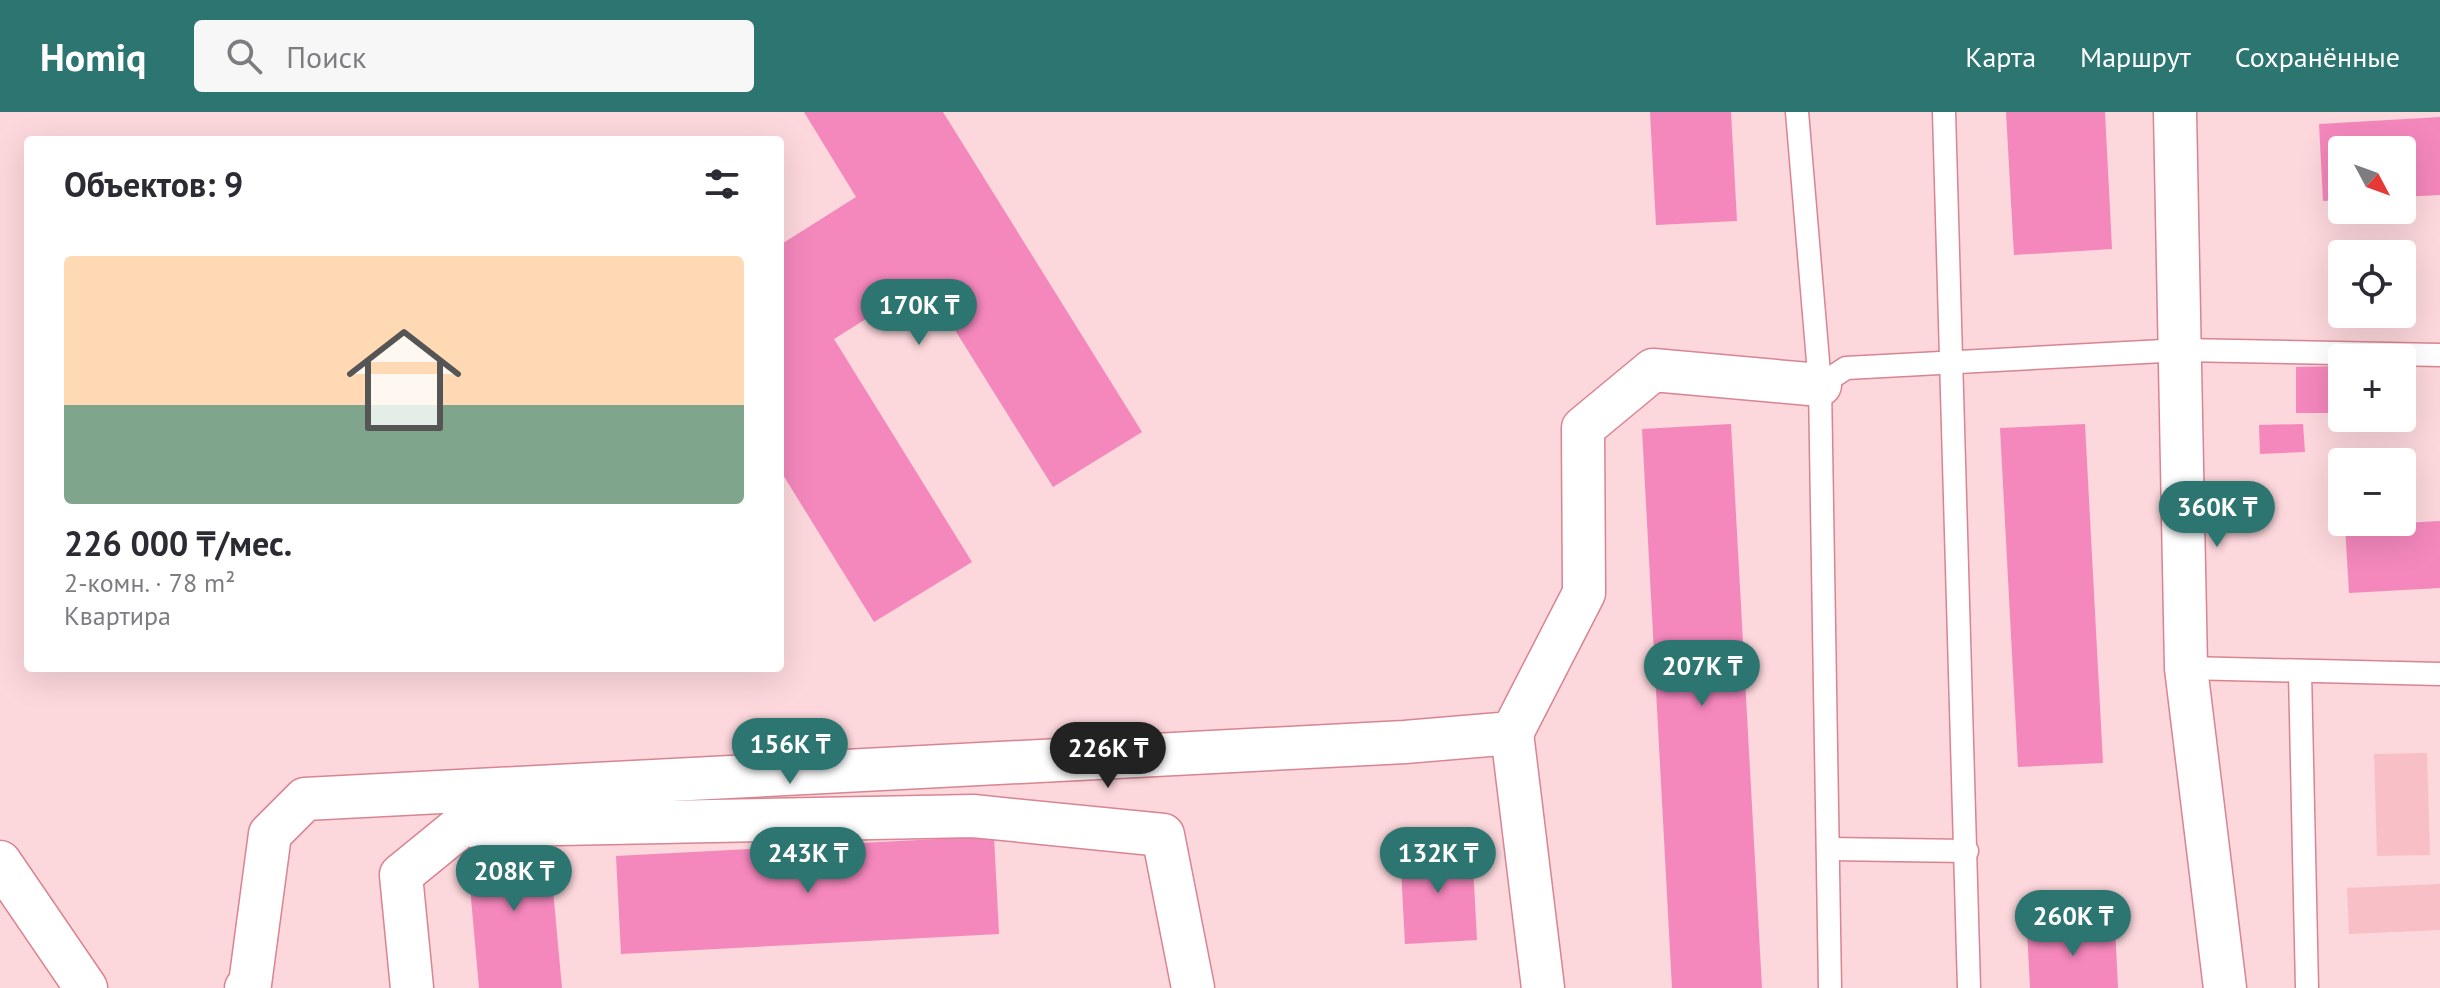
<!DOCTYPE html>
<html lang="ru">
<meta charset="utf-8">
<style>
:root{--surface:#fff;--page:#f7f7f7;--text:#2b2b33;--muted:#7c7c81;--line:#e1e1e2;--accent:#2c7571}
body{margin:0;font-family:"PT Sans",sans-serif;background:var(--page);color:var(--text);height:100vh;display:flex;flex-direction:column;font-size:30px;white-space:nowrap}
*{box-sizing:border-box;margin:0}
p{font-size:26px;color:var(--muted)}
.icon{flex:none;width:44px;height:44px;fill:none;stroke:currentColor;stroke-width:2;stroke-linecap:round;stroke-linejoin:round}
.map{position:relative;flex:1;overflow:hidden}
.drawer{position:absolute;left:24px;top:24px;width:760px;height:536px;display:flex;flex-direction:column;background:var(--surface);border-radius:8px;box-shadow:0 8px 32px #0002}
.drawer>*{flex:none}
.needle{width:52px;rotate:131deg}
.tools{position:absolute;left:2328px;top:24px;display:grid;gap:16px}
.tools a{display:grid;place-items:center;width:88px;height:88px;border-radius:8px;background:var(--surface);box-shadow:0 8px 32px #0002;font-size:40px}
.price{position:absolute;translate:-50% -68px;padding:0 18px;border-radius:28px;background:var(--accent);color:#fff;font-size:26px;line-height:52px;filter:drop-shadow(0 2px 4px #0008)}
.price::after{content:'';position:absolute;left:50%;top:48px;width:24px;height:18px;margin-left:-12px;background:inherit;clip-path:polygon(0 0,100% 0,50% 100%)}
.price.selected{background:#222;color:#fff}
ul{padding:0;list-style:none}
li{display:grid;align-content:center;gap:16px;height:424px;padding:0 40px}
li+li{border-top:2px solid var(--line)}
li span{display:grid;place-items:center;height:248px;border-radius:8px;color:#555}
li>.icon{margin-inline-start:auto}
span .icon{width:144px;height:144px;fill:#fffc;stroke-width:1}
li b{font-size:34px}
h2{display:flex;justify-content:space-between;align-items:center;height:96px;padding:0 40px;font-size:34px}
header{display:flex;align-items:center;gap:48px;box-sizing:border-box;height:112px;padding:0 40px;background:var(--accent);color:#fff}
header strong{font-size:38px}
nav{display:flex;gap:44px;margin-inline-start:auto;font-size:28px}
.search{width:560px;height:72px;background:var(--page);display:flex;align-items:center;gap:20px;box-sizing:border-box;padding:0 28px;border-radius:8px;color:var(--muted);font-size:30px}
.map>svg:first-child{display:block}
.green{fill:#f8bfc6}
.building{fill:#f487bc}
.lines{fill:none;stroke-linecap:round;stroke-linejoin:round}
.service-casing{stroke:#d98491;stroke-width:25}
.minor-casing{stroke:#d98491;stroke-width:45}
.service{stroke:#fff;stroke-width:22}
.minor{stroke:#fff;stroke-width:42}
</style>
<header>
<strong>Homiq</strong>
<div class="search"><svg class="icon" aria-label="search" viewBox="0 0 24 24"><circle cx="10" cy="10" r="6"/><path d="M15 15l6 6"/></svg>Поиск</div>
<nav><a>Карта</a><a>Маршрут</a><a>Сохранённые</a></nav>
</header>
<div class="map">
<svg width="2440" height="876" viewBox="0 0 2440 876">
<rect width="100%" height="100%" fill="#fcd7db"/>
<g class="green">
<polygon points="2427,641 2430,743 2377,744 2374,642"/>
<polygon points="2440,772 2440,818 2349,822 2347,776"/>
</g>
<g class="building">
<polygon points="804,0 943,0 1142,320 1053,375 925,170 834,227 972,450 874,510 780,358 780,133 856,85"/>
<polygon points="1650,0 1731,0 1737,109 1656,113"/>
<polygon points="2006,0 2105,0 2112,137 2014,143"/>
<polygon points="2440,5 2440,83 2402,85 2402,38 2342,38 2342,88 2323,89 2319,12"/>
<polygon points="2342,254 2342,301 2296,301 2296,255"/>
<polygon points="1731,312 1762,876 1672,876 1642,317"/>
<polygon points="2085,312 2103,651 2018,655 2000,316"/>
<polygon points="2303,312 2305,340 2260,342 2259,313"/>
<polygon points="2440,409 2440,476 2349,481 2345,414"/>
<polygon points="548,723 562,876 479,876 466,730"/>
<polygon points="994,724 999,822 621,842 616,744"/>
<polygon points="1472,734 1477,828 1405,832 1400,738"/>
<polygon points="2115,814 2118,876 2030,876 2027,818"/>
</g>
<g class="lines">
<defs>
<g id="service">
<polyline points="1797,0 1820,273"/>
<polyline points="1944,0 1969,876"/>
<polyline points="2186,556 2440,562"/>
<polyline points="2300,560 2307,876"/>
<polyline points="1828,737 1967,739"/>
<polyline points="1830,876 1820,273 1846,256 2182,238 2440,243"/>
</g>
<g id="minor">
<polyline points="2175,0 2186,556 2225,876"/>
<polyline points="1512,621 1543,876"/>
<polyline points="0,750 86,876"/>
<polyline points="246,876 250,872 270,722 305,687 1405,630 1512,621 1584,481 1583,316 1653,258 1820,273"/>
<polyline points="412,876 401,763 461,714 973,704 1163,723 1193,876"/>
</g>
</defs>
<use href="#service" class="service-casing"/>
<use href="#minor" class="minor-casing"/>
<use href="#service" class="service"/>
<use href="#minor" class="minor"/>
</g>
</svg>
<div class="tools">
<a><svg class="needle" viewBox="-14 -14 28 28"><path d="M0-13l5 13h-10z" fill="#e53935"/><path d="M0 13l5-13h-10z" fill="#7c7c81"/></svg></a>
<a><svg class="icon" aria-label="locate" viewBox="0 0 24 24"><circle cx="12" cy="12" r="6"/><path d="M12 2v4M12 18v4M2 12h4M18 12h4"/></svg></a>
<a>+</a>
<a>−</a>
</div>
<b class="price" style="left:919px;top:235px">170K ₸</b>
<b class="price" style="left:2217px;top:437px">360K ₸</b>
<b class="price" style="left:1702px;top:596px">207K ₸</b>
<b class="price" style="left:790px;top:674px">156K ₸</b>
<b class="price selected" style="left:1108px;top:678px">226K ₸</b>
<b class="price" style="left:808px;top:783px">243K ₸</b>
<b class="price" style="left:1438px;top:783px">132K ₸</b>
<b class="price" style="left:514px;top:801px">208K ₸</b>
<b class="price" style="left:2073px;top:846px">260K ₸</b>
<section class="drawer">
<h2>Объектов: 9<svg class="icon" aria-label="filters" viewBox="0 0 24 24"><path d="M4 7h16M4 17h16"/><circle cx="9" cy="7" r="2"/><circle cx="15" cy="17" r="2"/></svg></h2>
<ul>
<li><span style="background:linear-gradient(#ffd9b3 60%,#7fa58c 0)"><svg class="icon" aria-label="home" viewBox="0 0 24 24"><path d="M3 11l9-7 9 7M6 9v11h12V9"/></svg></span><div><b>226 000 ₸/мес.</b><p>2-комн. · 78 m²</p><p>Квартира</p></div></li>
</ul>
</section>
</div>
